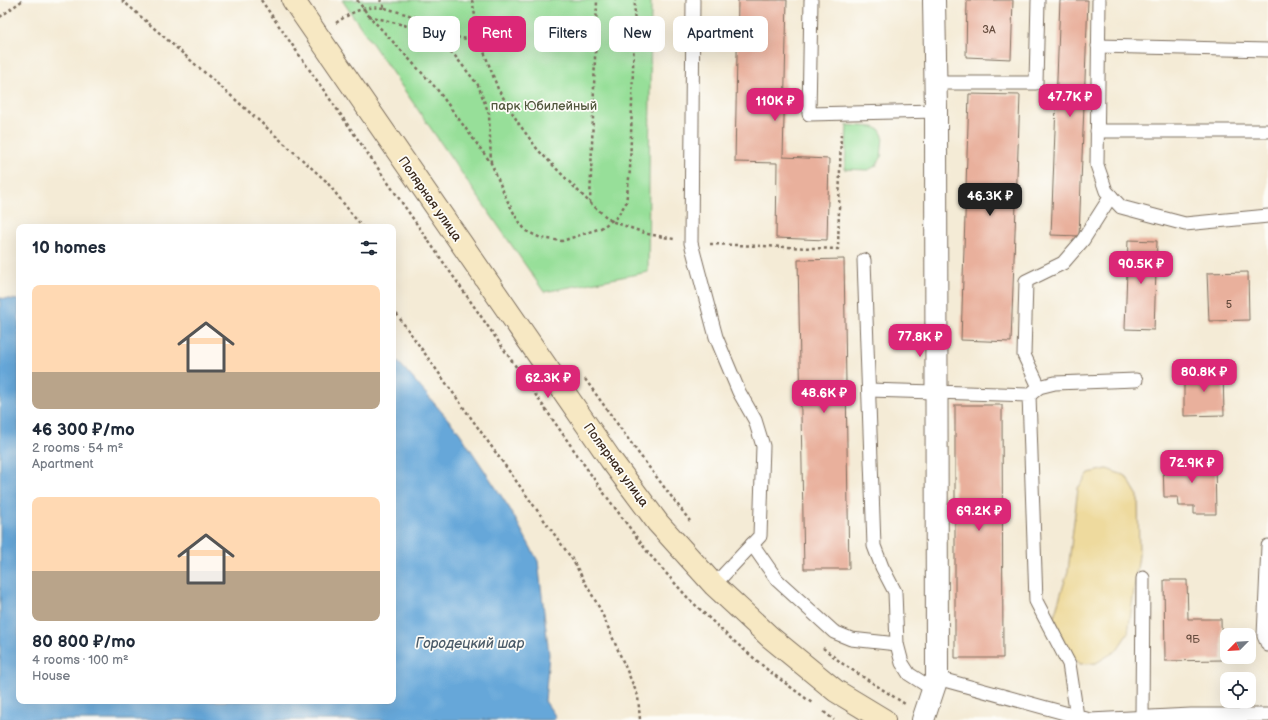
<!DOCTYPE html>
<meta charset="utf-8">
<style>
:root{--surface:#fff;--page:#f6f6f7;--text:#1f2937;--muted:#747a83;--accent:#db2777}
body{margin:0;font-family:"Balsamiq Sans",sans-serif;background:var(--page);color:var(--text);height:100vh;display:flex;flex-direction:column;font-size:15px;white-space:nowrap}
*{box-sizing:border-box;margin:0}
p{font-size:13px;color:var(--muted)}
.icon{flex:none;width:22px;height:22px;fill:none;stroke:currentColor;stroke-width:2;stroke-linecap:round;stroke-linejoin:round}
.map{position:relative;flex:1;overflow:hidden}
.sheet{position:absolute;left:16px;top:224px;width:380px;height:480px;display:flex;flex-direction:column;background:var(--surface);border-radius:8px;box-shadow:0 4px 16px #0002}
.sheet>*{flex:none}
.guide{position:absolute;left:408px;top:16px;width:380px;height:36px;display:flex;gap:8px}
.needle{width:26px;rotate:246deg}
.controls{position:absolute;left:1220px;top:628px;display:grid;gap:8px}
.controls a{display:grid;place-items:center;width:36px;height:36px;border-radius:8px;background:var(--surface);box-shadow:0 4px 16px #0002;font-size:20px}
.price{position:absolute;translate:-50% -34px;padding:0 9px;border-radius:8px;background:var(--accent);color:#fff;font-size:13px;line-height:26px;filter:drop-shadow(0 1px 2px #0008)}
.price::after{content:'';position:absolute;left:50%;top:24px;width:12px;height:9px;margin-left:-6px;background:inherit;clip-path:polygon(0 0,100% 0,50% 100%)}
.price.selected{background:#222;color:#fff}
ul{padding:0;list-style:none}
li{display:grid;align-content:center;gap:8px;height:212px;padding:0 16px}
li span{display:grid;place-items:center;height:124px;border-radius:8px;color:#555}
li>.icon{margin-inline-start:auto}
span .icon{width:72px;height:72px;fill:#fffc;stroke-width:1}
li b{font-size:17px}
h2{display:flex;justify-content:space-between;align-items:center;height:48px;padding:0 16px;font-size:17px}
.tag{padding:0 14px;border-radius:8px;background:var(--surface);box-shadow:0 4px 16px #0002;font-size:14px;line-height:36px}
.tag.selected{background:var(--accent);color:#fff}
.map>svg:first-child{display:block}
.green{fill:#97df99;stroke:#69845c}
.sand{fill:#eeda9e;stroke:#94825e}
.water{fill:#66a7d9;stroke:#50687c}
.building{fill:#e9b09c}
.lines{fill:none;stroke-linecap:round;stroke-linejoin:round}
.lane-casing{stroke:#7c6e5e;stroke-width:15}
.street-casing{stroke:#7c6e5e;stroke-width:24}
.secondary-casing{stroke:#7c6e5e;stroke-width:24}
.path{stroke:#7c6e5e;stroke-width:2.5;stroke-dasharray:3 3;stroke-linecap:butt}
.lane{stroke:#fff;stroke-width:13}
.street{stroke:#fff;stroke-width:22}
.secondary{stroke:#f7e8c3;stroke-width:22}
.labels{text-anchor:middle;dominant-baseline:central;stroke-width:3.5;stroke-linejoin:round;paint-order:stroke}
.number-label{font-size:11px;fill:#664c3e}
.park-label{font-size:13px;fill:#52573d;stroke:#fdfcf7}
.street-label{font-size:13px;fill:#3b2a1e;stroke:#fdfcf7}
.water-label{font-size:14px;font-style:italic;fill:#4c5c69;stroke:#fdfcf7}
</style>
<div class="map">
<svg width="1268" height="720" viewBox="0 0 1268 720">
<rect width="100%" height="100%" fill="#fdfcf7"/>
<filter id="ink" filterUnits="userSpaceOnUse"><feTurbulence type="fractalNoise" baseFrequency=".025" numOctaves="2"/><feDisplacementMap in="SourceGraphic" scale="8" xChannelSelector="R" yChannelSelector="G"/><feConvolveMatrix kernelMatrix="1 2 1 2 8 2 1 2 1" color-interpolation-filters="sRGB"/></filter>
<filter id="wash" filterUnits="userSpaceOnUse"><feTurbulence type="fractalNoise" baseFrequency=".012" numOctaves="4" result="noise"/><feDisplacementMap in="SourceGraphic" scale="16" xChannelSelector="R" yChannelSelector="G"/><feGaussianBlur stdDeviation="0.9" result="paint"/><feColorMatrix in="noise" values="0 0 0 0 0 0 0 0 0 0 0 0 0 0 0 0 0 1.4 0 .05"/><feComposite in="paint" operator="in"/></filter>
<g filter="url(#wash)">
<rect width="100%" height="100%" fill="#f4ebd6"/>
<g class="green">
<polygon points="342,0 651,0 648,272 544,292"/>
<polygon points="847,125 874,127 880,130 883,136 881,158 876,166 868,170 845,169"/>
</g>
<polygon class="sand" points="1107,469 1126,476 1138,496 1139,555 1128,633 1116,651 1096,663 1080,664 1068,651 1063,640 1054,616 1068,571 1078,488 1089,473"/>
<polygon class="water" points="0,298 19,300 19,701 393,701 393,357 402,366 459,432 510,509 538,561 549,654 545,701 556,717 554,720 0,720"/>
<g id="blocks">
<g class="building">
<polygon points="738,0 787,0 783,157 829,159 827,240 776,238 777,163 735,162"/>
<polygon points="967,0 1013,0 1011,59 966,57"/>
<polygon points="1060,0 1088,0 1079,236 1051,235"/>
<polygon points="969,94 1020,95 1011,342 961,340"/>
<polygon points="1128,240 1157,241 1154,330 1125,329"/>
<polygon points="844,259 849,569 804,569 798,260"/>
<polygon points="1248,272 1249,320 1209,321 1207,273"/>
<polygon points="1184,370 1223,370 1224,415 1184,416"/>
<polygon points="955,405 1002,405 1003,658 955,658"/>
<polygon points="1215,460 1216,514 1194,514 1194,506 1179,506 1178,497 1164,497 1163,461"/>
<polygon points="1164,580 1187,580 1188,619 1221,619 1222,660 1165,661"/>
</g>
</g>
</g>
<g filter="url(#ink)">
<use href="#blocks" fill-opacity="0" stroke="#7c6e5e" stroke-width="1"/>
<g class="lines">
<defs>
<g id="lane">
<polyline points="693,0 691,243 716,337 739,392 755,420 763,446 760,536 714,585"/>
<polyline points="811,0 809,114 936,111"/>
<polyline points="1099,0 1097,165 1106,191 1121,207 1185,224 1268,216"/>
<polyline points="1098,46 1268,50"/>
<polyline points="935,83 1036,83 1038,0"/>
<polyline points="1097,131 1268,131"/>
<polyline points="864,260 874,546 882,567 895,592 897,644 902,663 909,674 934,690"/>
<polyline points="1039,387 1024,355 1026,281 1063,263 1083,240 1111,196"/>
<polyline points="869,390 1029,395 1036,601 1069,664 1077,716"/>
<polyline points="1032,393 1039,387 1055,383 1136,380"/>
<polyline points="752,544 777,580 834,632 851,639 897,644"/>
<polyline points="1268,546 1264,636 1268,645"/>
<polyline points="937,678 1090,720 1191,715 1268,715"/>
<polyline points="1142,717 1143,578"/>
</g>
<polyline id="street" points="923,720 937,678 936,111 934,0"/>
<polyline id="secondary" points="293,0 611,460 658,523 714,585 770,637 836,691 884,720"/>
</defs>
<use href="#lane" class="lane-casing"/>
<use href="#street" class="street-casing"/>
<use href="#secondary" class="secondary-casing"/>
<g class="path">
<polyline points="122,0 237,101 326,181 362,227"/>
<polyline points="261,0 601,489 649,554 688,598 728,636 769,671 812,703"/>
<polyline points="357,0 369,16 436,88 491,163 507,200 516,217 526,231 541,238 562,241 601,228 617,217 626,203 630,170 635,0"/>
<polyline points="472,0 480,41 498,89 519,124 538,150 590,203 597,0"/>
<polyline points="385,8 419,18 455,37 480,41"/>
<polyline points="369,16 404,25 425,33 455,56 478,85 489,114 491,163"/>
<polyline points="0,17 23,0"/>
<path d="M336 23C353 11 364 6 385 8L380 0"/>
<polyline points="590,203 611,221 648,234 674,239"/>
<polyline points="710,244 838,249 841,131"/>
<polyline points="393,309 572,559 600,609 638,696 640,720"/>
<polyline points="585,379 639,454 690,521"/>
<polyline points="823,648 843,664 905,704"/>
<polyline points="824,712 834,720"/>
</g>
<use href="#lane" class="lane"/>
<use href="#street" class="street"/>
<use href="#secondary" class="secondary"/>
</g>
</g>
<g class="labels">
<g class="number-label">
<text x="989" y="29">3А</text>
<text x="1229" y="304">5</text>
<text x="1193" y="639">9Б</text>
</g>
<g class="park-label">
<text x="544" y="106">парк Юбилейный</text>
</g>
<g class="street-label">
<text transform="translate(430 199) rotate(55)">Полярная улица</text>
<text transform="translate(616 465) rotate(54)">Полярная улица</text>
</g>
<g class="water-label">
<text x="470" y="643">Городецкий шар</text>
</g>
</g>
</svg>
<div class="controls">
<a><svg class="needle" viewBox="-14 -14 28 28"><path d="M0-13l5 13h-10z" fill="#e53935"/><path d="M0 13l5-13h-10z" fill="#747a83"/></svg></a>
<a><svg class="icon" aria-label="locate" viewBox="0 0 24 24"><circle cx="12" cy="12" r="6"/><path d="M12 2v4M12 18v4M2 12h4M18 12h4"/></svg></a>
</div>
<b class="price" style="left:1070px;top:118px">47.7K ₽</b>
<b class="price" style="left:775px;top:122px">110K ₽</b>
<b class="price selected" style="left:990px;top:217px">46.3K ₽</b>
<b class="price" style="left:1141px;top:285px">90.5K ₽</b>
<b class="price" style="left:920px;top:358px">77.8K ₽</b>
<b class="price" style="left:1204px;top:393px">80.8K ₽</b>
<b class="price" style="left:548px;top:399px">62.3K ₽</b>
<b class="price" style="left:824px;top:414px">48.6K ₽</b>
<b class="price" style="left:1192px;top:484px">72.9K ₽</b>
<b class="price" style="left:979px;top:532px">69.2K ₽</b>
<div class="guide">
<a class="tag">Buy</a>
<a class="tag selected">Rent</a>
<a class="tag">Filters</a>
<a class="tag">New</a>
<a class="tag">Apartment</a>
</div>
<section class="sheet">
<h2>10 homes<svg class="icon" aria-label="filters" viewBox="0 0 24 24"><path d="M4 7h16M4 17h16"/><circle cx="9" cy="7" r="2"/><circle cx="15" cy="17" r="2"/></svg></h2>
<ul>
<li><span style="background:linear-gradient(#ffd9b3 70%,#b9a48a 0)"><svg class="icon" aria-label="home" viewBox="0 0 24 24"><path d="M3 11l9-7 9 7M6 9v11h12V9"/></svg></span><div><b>46 300 ₽/mo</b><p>2 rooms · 54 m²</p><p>Apartment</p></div></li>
<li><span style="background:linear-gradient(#ffd9b3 60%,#b9a48a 0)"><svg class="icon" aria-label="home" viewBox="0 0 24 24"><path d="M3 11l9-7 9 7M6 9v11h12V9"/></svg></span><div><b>80 800 ₽/mo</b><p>4 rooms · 100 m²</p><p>House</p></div></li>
</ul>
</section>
</div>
